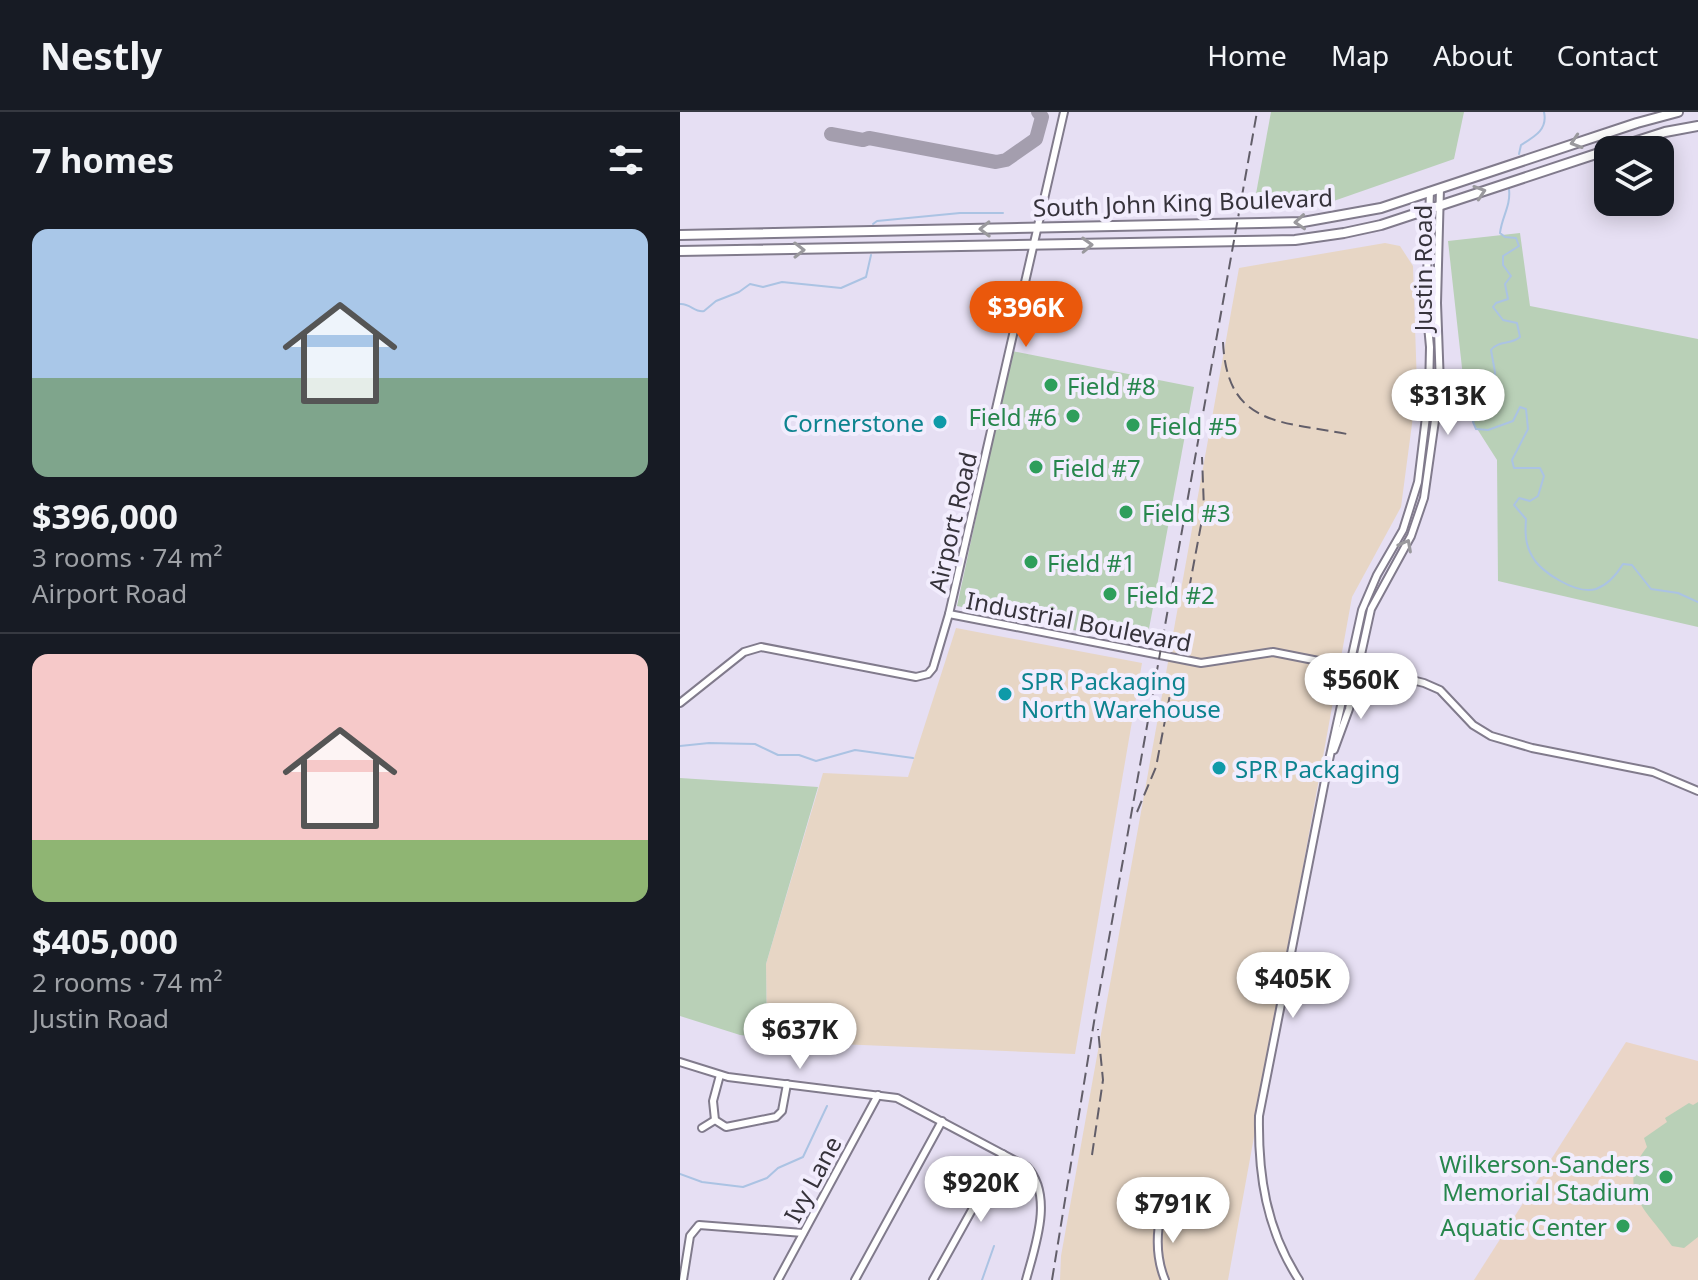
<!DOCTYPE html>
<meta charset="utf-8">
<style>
:root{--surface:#171b24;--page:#242831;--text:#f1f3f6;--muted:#9ea1a6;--line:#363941;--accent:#ea580c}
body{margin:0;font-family:"Noto Sans",sans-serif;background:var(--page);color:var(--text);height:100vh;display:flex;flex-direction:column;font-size:30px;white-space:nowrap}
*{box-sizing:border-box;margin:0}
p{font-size:26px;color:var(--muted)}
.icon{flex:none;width:44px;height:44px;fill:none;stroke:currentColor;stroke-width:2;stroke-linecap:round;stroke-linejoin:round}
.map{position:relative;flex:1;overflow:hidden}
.drawer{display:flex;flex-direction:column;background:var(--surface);width:680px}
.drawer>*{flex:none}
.controls{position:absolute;left:914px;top:24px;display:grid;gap:16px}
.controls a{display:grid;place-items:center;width:80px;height:80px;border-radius:16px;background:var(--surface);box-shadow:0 4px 20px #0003;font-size:40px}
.price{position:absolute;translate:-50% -68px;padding:0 18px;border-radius:28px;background:#fff;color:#222;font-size:26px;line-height:52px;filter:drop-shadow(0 2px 4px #0008)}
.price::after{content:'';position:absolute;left:50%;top:48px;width:24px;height:18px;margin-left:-12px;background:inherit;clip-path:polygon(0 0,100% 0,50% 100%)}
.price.active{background:var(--accent);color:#fff}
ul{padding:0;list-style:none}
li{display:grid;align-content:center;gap:16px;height:424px;padding:0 32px}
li+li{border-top:2px solid var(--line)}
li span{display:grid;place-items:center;height:248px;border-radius:16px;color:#555}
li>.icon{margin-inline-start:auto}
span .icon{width:144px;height:144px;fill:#fffc;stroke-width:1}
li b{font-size:34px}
h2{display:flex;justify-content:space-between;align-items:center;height:96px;padding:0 32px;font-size:34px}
header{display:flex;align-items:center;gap:48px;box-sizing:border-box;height:112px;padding:0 40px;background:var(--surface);border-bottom:2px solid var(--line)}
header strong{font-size:38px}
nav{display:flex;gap:44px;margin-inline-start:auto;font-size:28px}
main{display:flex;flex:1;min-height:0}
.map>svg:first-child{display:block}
.industrial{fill:#e7d6c5}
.education{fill:#ead5c7}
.green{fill:#b9d0b7}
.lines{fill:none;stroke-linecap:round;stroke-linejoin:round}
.stream{stroke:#abc3e3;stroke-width:2}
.taxiway{stroke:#a49eae;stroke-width:14}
.minor-casing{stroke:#817b8c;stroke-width:10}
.major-casing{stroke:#817b8c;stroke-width:12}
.minor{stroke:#fff;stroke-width:6}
.major{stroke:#fff;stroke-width:8}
.rail{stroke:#625e69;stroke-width:2;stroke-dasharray:12 6;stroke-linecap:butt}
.oneway{stroke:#9a999d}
.leisure-dot{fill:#2e9e5b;stroke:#f2edfd;stroke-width:3}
.culture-dot{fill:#0f9aa8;stroke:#f2edfd;stroke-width:3}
.labels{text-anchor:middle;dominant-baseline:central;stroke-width:8;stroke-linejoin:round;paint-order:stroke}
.street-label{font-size:24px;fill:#36333b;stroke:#f2edfd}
.leisure-label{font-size:24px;fill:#27864d;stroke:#f2edfd;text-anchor:start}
.culture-label{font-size:24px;fill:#0d838f;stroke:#f2edfd;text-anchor:start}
</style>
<header>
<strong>Nestly</strong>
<nav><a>Home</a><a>Map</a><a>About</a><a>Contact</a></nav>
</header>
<main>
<section class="drawer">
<h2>7 homes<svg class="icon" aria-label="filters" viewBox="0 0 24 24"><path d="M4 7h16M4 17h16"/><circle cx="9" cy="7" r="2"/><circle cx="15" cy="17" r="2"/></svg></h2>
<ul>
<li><span style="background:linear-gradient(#a9c7e8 60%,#7fa58c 0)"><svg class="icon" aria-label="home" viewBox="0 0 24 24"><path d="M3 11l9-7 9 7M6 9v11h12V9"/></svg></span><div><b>$396,000</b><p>3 rooms · 74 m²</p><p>Airport Road</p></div></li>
<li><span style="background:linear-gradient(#f6c9c9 75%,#8fb573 0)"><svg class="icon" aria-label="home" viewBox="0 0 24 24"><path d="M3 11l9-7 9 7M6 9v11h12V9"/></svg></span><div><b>$405,000</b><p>2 rooms · 74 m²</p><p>Justin Road</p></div></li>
</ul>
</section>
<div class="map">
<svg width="1018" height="1168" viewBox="0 0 1018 1168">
<rect width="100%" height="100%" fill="#e6dff3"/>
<g class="industrial">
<polygon points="705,131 720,134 733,154 737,274 721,395 672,485 548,1168 380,1168 381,1144 559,156"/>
<polygon points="276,516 462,551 395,942 110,930 87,926 86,852 143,661 228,665"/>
</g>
<polygon class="education" points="946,930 1018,949 1018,1168 794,1168"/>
<g class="green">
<polygon points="591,0 784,0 774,47 648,91 573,98"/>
<polygon points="840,121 850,194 1018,227 1018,515 818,469 817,348 787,301 768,129"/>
<polygon points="332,239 514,275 466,533 277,494"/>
<polygon points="0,666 138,675 86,852 87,926 60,923 0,904"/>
<path d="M1018 990V1125L1004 1136 992 1134C971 1102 933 1078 967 1035L964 1026 987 1010 985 1006 1009 991 1013 993Z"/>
</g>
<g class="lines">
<g class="stream">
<path d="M839 42 841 33C854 25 868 18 864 0"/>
<path d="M829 77C831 94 822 104 820 121L825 125 836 126 839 134 823 144V153L831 164 825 172 828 187 816 191 813 195 823 208 837 211 840 225C831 233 819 228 811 238L815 260 813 275 793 310 796 317 808 318 833 309 840 295 846 297 848 317 832 348 834 356H860L864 364 858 384 850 389 839 386 834 393 846 407C845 420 845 432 852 444 860 460 897 483 916 477 927 473 937 462 943 452L952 453 971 477 998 481 1018 490"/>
<polyline points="193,112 197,109 280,101 323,101"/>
<path d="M0 192C10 191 15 201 24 199L36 189 59 180 70 172 83 175 102 170 161 176 186 165 191 143"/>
<polyline points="0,634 29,631 75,632 98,643 119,643 136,649 175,638 233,646"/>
<polyline points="0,1062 22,1070 63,1075 87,1066 98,1056 123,1045 147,994"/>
<polyline points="302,1168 314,1134"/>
</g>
<polyline class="taxiway" points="151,22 183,28 189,26 316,50 326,48 356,27 362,5 358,0"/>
<defs>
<g id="minor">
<polyline points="269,502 521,551 593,540 720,565 744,571 760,578 793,613 811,624 852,636 973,660 1018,679"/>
<polyline points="0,591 64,540 81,535 236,565 248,562 253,556 269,502 384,0"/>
<polyline points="654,638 669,597 691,497 731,424 744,386 760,273 757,191 760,76"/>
<path d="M0 950 48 965 217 986 347 1055C374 1084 355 1134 346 1168"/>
<polyline points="40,963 33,989 35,1008 46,1015 96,1005 102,999 107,972"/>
<polyline points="22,1016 35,1008"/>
<path d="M481 1101C476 1124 476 1146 485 1168"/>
<polyline points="3,1168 10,1124 19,1113 123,1121"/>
<polyline points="98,1168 198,983"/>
<polyline points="175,1168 262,1009"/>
<polyline points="253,1168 323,1042"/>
<path d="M619 1168C586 1117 578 1063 579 1004L649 648 682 498 697 463 723 418 738 370 749 280 750 235 746 192 750 79"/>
</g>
<g id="major">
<polyline points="929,38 985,20 1018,14"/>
<polyline points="0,123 623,110 701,96 957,11 998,0"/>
<polyline points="0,139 615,128 664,121 701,113 928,38"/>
</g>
</defs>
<use href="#minor" class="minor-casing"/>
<use href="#major" class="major-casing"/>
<use href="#minor" class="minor"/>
<use href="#major" class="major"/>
<g class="rail">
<path d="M543 230C547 314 600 309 667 322"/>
<polyline points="509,477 524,397 522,345"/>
<polyline points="457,700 476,655 493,567"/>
<polyline points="412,1043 423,968 418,917"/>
<polyline points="372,1168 414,910 577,0"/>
</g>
</g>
<defs><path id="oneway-chevron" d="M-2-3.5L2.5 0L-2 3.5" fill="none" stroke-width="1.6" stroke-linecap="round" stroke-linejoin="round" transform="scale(2)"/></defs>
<g class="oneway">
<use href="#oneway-chevron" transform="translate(896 30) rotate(162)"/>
<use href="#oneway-chevron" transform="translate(800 80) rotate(-18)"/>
<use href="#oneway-chevron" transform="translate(620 110) rotate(176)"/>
<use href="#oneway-chevron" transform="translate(305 117) rotate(179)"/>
<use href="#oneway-chevron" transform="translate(407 133) rotate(-2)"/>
<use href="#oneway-chevron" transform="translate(119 138) rotate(-1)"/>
<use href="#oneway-chevron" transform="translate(726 433) rotate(-62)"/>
</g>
<g class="leisure-dot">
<circle cx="371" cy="273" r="8"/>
<circle cx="393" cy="304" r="8"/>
<circle cx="453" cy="313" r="8"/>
<circle cx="356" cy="355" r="8"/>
<circle cx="446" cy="400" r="8"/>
<circle cx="351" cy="450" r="8"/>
<circle cx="430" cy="482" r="8"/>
<circle cx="986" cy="1065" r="8"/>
<circle cx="943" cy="1114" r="8"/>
</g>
<g class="culture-dot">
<circle cx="260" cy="310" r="8"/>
<circle cx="325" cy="582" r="8"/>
<circle cx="539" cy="656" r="8"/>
</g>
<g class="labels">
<g class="street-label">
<text transform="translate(503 90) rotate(-2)">South John King Boulevard</text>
<text transform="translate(742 156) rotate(-90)">Justin Road</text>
<text transform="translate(272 410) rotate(-77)">Airport Road</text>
<text transform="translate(399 509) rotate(11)">Industrial Boulevard</text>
<text transform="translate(132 1067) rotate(-62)">Ivy Lane</text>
</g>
<g class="leisure-label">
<text x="387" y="273">Field #8</text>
<text x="377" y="304" text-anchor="end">Field #6</text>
<text x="469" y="313">Field #5</text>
<text x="372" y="355">Field #7</text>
<text x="462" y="400">Field #3</text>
<text x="367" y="450">Field #1</text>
<text x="446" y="482">Field #2</text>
<text x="970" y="1051" text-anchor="end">Wilkerson-Sanders<tspan x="970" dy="28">Memorial Stadium</tspan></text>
<text x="927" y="1114" text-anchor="end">Aquatic Center</text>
</g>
<g class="culture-label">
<text x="244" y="310" text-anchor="end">Cornerstone</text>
<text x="341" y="568">SPR Packaging<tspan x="341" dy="28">North Warehouse</tspan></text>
<text x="555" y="656">SPR Packaging</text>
</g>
</g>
</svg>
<div class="controls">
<a><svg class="icon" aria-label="layers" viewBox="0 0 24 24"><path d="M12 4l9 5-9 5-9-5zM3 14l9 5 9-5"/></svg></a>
</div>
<b class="price active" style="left:346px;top:237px">$396K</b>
<b class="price" style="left:768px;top:325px">$313K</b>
<b class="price" style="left:681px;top:609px">$560K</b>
<b class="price" style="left:613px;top:908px">$405K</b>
<b class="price" style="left:120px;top:959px">$637K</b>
<b class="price" style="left:301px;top:1112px">$920K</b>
<b class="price" style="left:493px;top:1133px">$791K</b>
</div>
</main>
